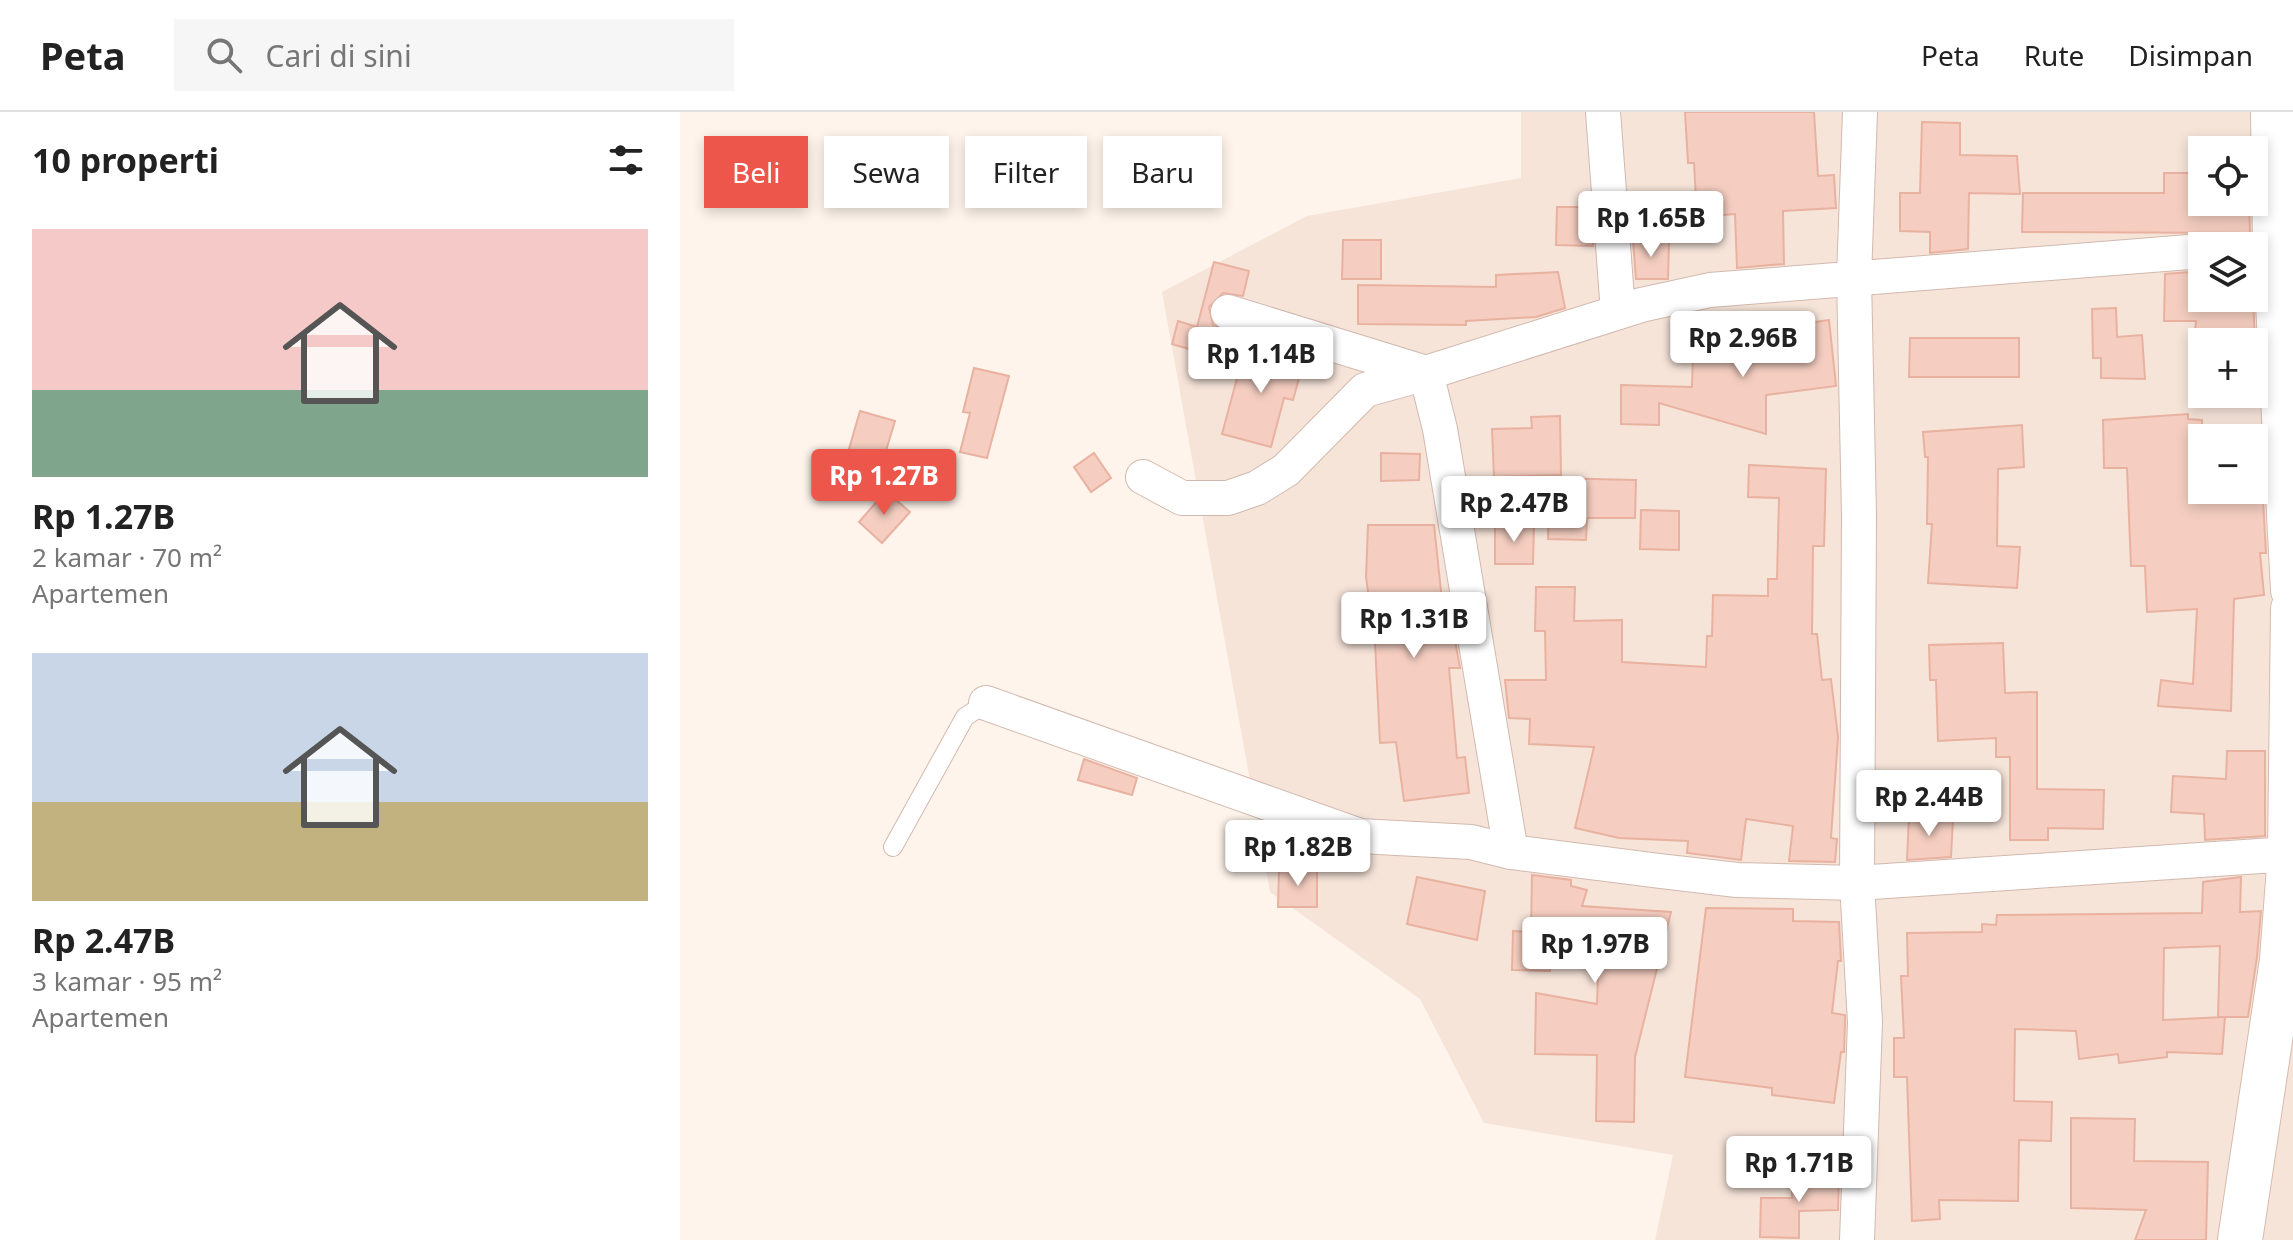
<!DOCTYPE html>
<html lang="id">
<meta charset="utf-8">
<style>
:root{--surface:#fff;--page:#f6f6f6;--text:#222;--muted:#767676;--line:#e0e0e0;--accent:#ed564a}
body{margin:0;font-family:"Noto Sans",sans-serif;background:var(--page);color:var(--text);height:100vh;display:flex;flex-direction:column;font-size:30px;white-space:nowrap}
*{box-sizing:border-box;margin:0}
p{font-size:26px;color:var(--muted)}
.icon{flex:none;width:44px;height:44px;fill:none;stroke:currentColor;stroke-width:2;stroke-linecap:round;stroke-linejoin:round}
.map{position:relative;flex:1;overflow:hidden}
.sheet{display:flex;flex-direction:column;background:var(--surface);width:680px}
.sheet>*{flex:none}
.banner{position:absolute;left:24px;top:24px;width:760px;height:72px;display:flex;gap:16px}
.fabs{position:absolute;left:1508px;top:24px;display:grid;gap:16px}
.fabs a{display:grid;place-items:center;width:80px;height:80px;border-radius:0px;background:var(--surface);box-shadow:0 4px 12px #0003;font-size:40px}
.price{position:absolute;translate:-50% -68px;padding:0 18px;border-radius:8px;background:#fff;color:#222;font-size:26px;line-height:52px;filter:drop-shadow(0 2px 4px #0008)}
.price::after{content:'';position:absolute;left:50%;top:48px;width:24px;height:18px;margin-left:-12px;background:inherit;clip-path:polygon(0 0,100% 0,50% 100%)}
.price.on{background:var(--accent);color:#fff}
ul{padding:0;list-style:none}
li{display:grid;align-content:center;gap:16px;height:424px;padding:0 32px}
li span{display:grid;place-items:center;height:248px;border-radius:0px;color:#555}
li>.icon{margin-inline-start:auto}
span .icon{width:144px;height:144px;fill:#fffc;stroke-width:1}
li b{font-size:34px}
h2{display:flex;justify-content:space-between;align-items:center;height:96px;padding:0 32px;font-size:34px}
.chip{padding:0 28px;border-radius:0px;background:var(--surface);box-shadow:0 4px 12px #0003;font-size:28px;line-height:72px}
.chip.on{background:var(--accent);color:#fff}
header{display:flex;align-items:center;gap:48px;box-sizing:border-box;height:112px;padding:0 40px;background:var(--surface);border-bottom:2px solid var(--line)}
header strong{font-size:38px}
nav{display:flex;gap:44px;margin-inline-start:auto;font-size:28px}
.search{width:560px;height:72px;background:var(--page);display:flex;align-items:center;gap:20px;box-sizing:border-box;padding:0 28px;border-radius:0px;color:var(--muted);font-size:30px}
main{display:flex;flex:1;min-height:0}
.map>svg:first-child{display:block}
.residential{fill:#f6e4d9;fill-rule:evenodd}
.building{fill:#f5cec1;stroke:#e9b1a0;stroke-width:2;fill-rule:evenodd}
.lines{fill:none;stroke-linecap:round;stroke-linejoin:round}
.service-casing{stroke:#d2b9af;stroke-width:20}
.minor-casing{stroke:#d2b9af;stroke-width:36}
.secondary-casing{stroke:#d7bbae;stroke-width:46}
.service{stroke:#fff;stroke-width:18}
.minor{stroke:#fff;stroke-width:34}
.secondary{stroke:#fff;stroke-width:44}
</style>
<header>
<strong>Peta</strong>
<div class="search"><svg class="icon" aria-label="search" viewBox="0 0 24 24"><circle cx="10" cy="10" r="6"/><path d="M15 15l6 6"/></svg>Cari di sini</div>
<nav><a>Peta</a><a>Rute</a><a>Disimpan</a></nav>
</header>
<main>
<section class="sheet">
<h2>10 properti<svg class="icon" aria-label="filters" viewBox="0 0 24 24"><path d="M4 7h16M4 17h16"/><circle cx="9" cy="7" r="2"/><circle cx="15" cy="17" r="2"/></svg></h2>
<ul>
<li><span style="background:linear-gradient(#f6c9c9 65%,#7fa58c 0)"><svg class="icon" aria-label="home" viewBox="0 0 24 24"><path d="M3 11l9-7 9 7M6 9v11h12V9"/></svg></span><div><b>Rp 1.27B</b><p>2 kamar · 70 m²</p><p>Apartemen</p></div></li>
<li><span style="background:linear-gradient(#c9d6e8 60%,#c2b280 0)"><svg class="icon" aria-label="home" viewBox="0 0 24 24"><path d="M3 11l9-7 9 7M6 9v11h12V9"/></svg></span><div><b>Rp 2.47B</b><p>3 kamar · 95 m²</p><p>Apartemen</p></div></li>
</ul>
</section>
<div class="map">
<svg width="1613" height="1128" viewBox="0 0 1613 1128">
<rect width="100%" height="100%" fill="#fef4eb"/>
<path class="residential" d="M841 0H1613V1128H975L993 1043 804 1011 740 887 590 780 482 180 627 104 841 66ZM1522 38H1574V90H1522ZM1522 134H1574V186H1522ZM1522 230H1574V282H1522ZM1522 326H1574V378H1522Z"/>
<g class="building">
<polygon points="1005,0 1134,0 1138,64 1154,63 1156,96 1103,99 1104,152 1057,156 1055,102 1017,105 1014,51 1008,51"/>
<polygon points="1242,10 1280,11 1280,43 1337,44 1340,82 1289,81 1288,137 1250,141 1250,120 1220,119 1220,81 1240,81"/>
<polygon points="1484,61 1522,61 1522,90 1569,90 1570,121 1342,120 1343,81 1484,81"/>
<polygon points="877,95 910,95 913,134 876,133"/>
<polygon points="663,128 701,128 701,167 662,167"/>
<polygon points="953,128 989,129 988,167 956,167"/>
<polygon points="534,150 569,159 563,184 543,181 529,195 533,213 554,223 547,248 492,232 498,209 517,215"/>
<polygon points="1522,159 1522,186 1573,186 1575,230 1514,230 1516,209 1484,209 1485,162"/>
<polygon points="878,160 885,196 856,205 786,209 786,213 678,212 678,173 816,175 816,163"/>
<polygon points="1436,196 1437,225 1462,223 1465,267 1421,266 1421,246 1413,246 1412,197"/>
<polygon points="1149,208 1156,274 1086,283 1086,322 979,291 979,313 941,312 941,273 1012,275 1013,243 1071,243 1069,220"/>
<polygon points="1230,226 1339,226 1339,265 1229,265"/>
<polygon points="566,233 624,248 613,288 604,286 591,335 542,322"/>
<polygon points="294,256 329,264 307,346 280,340 290,301 283,300"/>
<polygon points="180,299 215,309 192,385 158,375"/>
<polygon points="1508,302 1508,307 1522,308 1522,378 1574,378 1574,370 1582,370 1586,441 1580,441 1584,483 1554,487 1551,599 1478,594 1481,568 1513,572 1517,497 1467,500 1465,454 1451,454 1447,356 1424,356 1423,308"/>
<polygon points="880,304 881,363 814,365 812,317 852,316 851,305"/>
<polygon points="1342,313 1344,355 1318,357 1317,434 1340,435 1337,476 1248,471 1252,412 1247,412 1248,345 1245,345 1243,320"/>
<polygon points="414,341 431,366 411,380 394,355"/>
<polygon points="701,341 740,342 739,368 701,369"/>
<polygon points="1069,353 1146,357 1144,434 1133,434 1132,522 1137,522 1142,568 1151,567 1158,625 1151,726 1157,727 1155,750 1109,749 1113,714 1066,707 1061,748 1007,741 1008,729 939,726 895,716 914,635 849,632 850,607 829,606 825,568 866,568 865,519 855,519 856,475 895,475 894,509 942,508 942,550 1026,555 1027,524 1032,524 1033,483 1088,484 1088,467 1097,467 1099,386 1068,385"/>
<polygon points="869,366 956,368 955,406 907,406 906,428 868,427"/>
<polygon points="206,379 230,400 202,431 179,410"/>
<polygon points="961,398 999,399 999,438 960,437"/>
<polygon points="688,413 754,413 765,517 773,518 780,556 769,556 777,646 785,645 789,681 724,689 716,630 700,631 695,531 686,465"/>
<polygon points="815,413 854,413 853,452 815,452"/>
<polygon points="1323,531 1325,581 1357,580 1357,677 1424,678 1423,717 1368,716 1368,728 1330,728 1330,645 1316,645 1316,626 1258,629 1256,568 1250,568 1249,533"/>
<polygon points="1547,639 1585,639 1585,724 1525,728 1524,702 1491,700 1493,664 1546,667"/>
<polygon points="404,647 457,666 452,683 398,668"/>
<polygon points="1229,704 1273,707 1271,745 1227,748"/>
<polygon points="599,756 637,757 637,795 598,795"/>
<polygon points="852,763 891,768 891,774 907,778 902,794 991,800 955,945 954,1010 916,1009 917,943 855,942 856,881 917,892 919,833 871,832 870,859 832,858 833,819 851,820"/>
<polygon points="737,765 805,779 797,828 727,812"/>
<path d="M1561 765 1560 800 1581 799 1577 845 1568 905H1545L1542 942 1487 940V945L1439 951 1438 942 1399 947 1396 919 1335 917 1334 989 1372 990 1371 1029 1339 1028 1338 1089 1259 1088 1260 1107 1232 1109 1227 965H1214V926H1224L1221 864H1228L1227 821 1302 820V812L1316 813 1317 803 1522 801 1523 770ZM1540 834 1538 905H1544L1483 908 1484 836Z"/>
<polygon points="1026,796 1113,797 1113,809 1159,810 1161,849 1158,849 1152,901 1165,903 1165,910 1164,940 1161,940 1154,991 1092,983 1092,976 1005,965"/>
<polygon points="1391,1006 1455,1007 1454,1049 1528,1050 1526,1128 1455,1128 1466,1098 1391,1096"/>
<polygon points="1112,1061 1159,1061 1158,1098 1119,1099 1119,1126 1080,1125 1081,1086 1112,1086"/>
</g>
<g class="lines">
<defs>
<polyline id="service" points="213,735 285,605 306,591"/>
<g id="minor">
<polyline points="923,0 938,200"/>
<polyline points="548,200 746,261 961,193 1030,178 1522,139"/>
<polyline points="463,365 502,386 548,386 577,376 606,358 685,278 746,261 760,317 831,740"/>
<polyline points="306,591 680,724 791,730 831,740 980,759 1057,768 1177,771 1610,742"/>
<polyline points="1177,1128 1185,910 1177,771 1179,404 1174,165 1180,0"/>
</g>
<g id="secondary">
<polyline points="1593,0 1595,134 1613,478"/>
<polyline points="1560,1128 1602,848 1610,742 1613,497"/>
</g>
</defs>
<use href="#service" class="service-casing"/>
<use href="#minor" class="minor-casing"/>
<use href="#secondary" class="secondary-casing"/>
<use href="#service" class="service"/>
<use href="#minor" class="minor"/>
<use href="#secondary" class="secondary"/>
</g>
</svg>
<div class="fabs">
<a><svg class="icon" aria-label="locate" viewBox="0 0 24 24"><circle cx="12" cy="12" r="6"/><path d="M12 2v4M12 18v4M2 12h4M18 12h4"/></svg></a>
<a><svg class="icon" aria-label="layers" viewBox="0 0 24 24"><path d="M12 4l9 5-9 5-9-5zM3 14l9 5 9-5"/></svg></a>
<a>+</a>
<a>−</a>
</div>
<b class="price" style="left:971px;top:147px">Rp 1.65B</b>
<b class="price" style="left:1063px;top:267px">Rp 2.96B</b>
<b class="price" style="left:581px;top:283px">Rp 1.14B</b>
<b class="price on" style="left:204px;top:405px">Rp 1.27B</b>
<b class="price" style="left:834px;top:432px">Rp 2.47B</b>
<b class="price" style="left:734px;top:548px">Rp 1.31B</b>
<b class="price" style="left:1249px;top:726px">Rp 2.44B</b>
<b class="price" style="left:618px;top:776px">Rp 1.82B</b>
<b class="price" style="left:915px;top:873px">Rp 1.97B</b>
<b class="price" style="left:1119px;top:1092px">Rp 1.71B</b>
<div class="banner">
<a class="chip on">Beli</a>
<a class="chip">Sewa</a>
<a class="chip">Filter</a>
<a class="chip">Baru</a>
</div>
</div>
</main>
